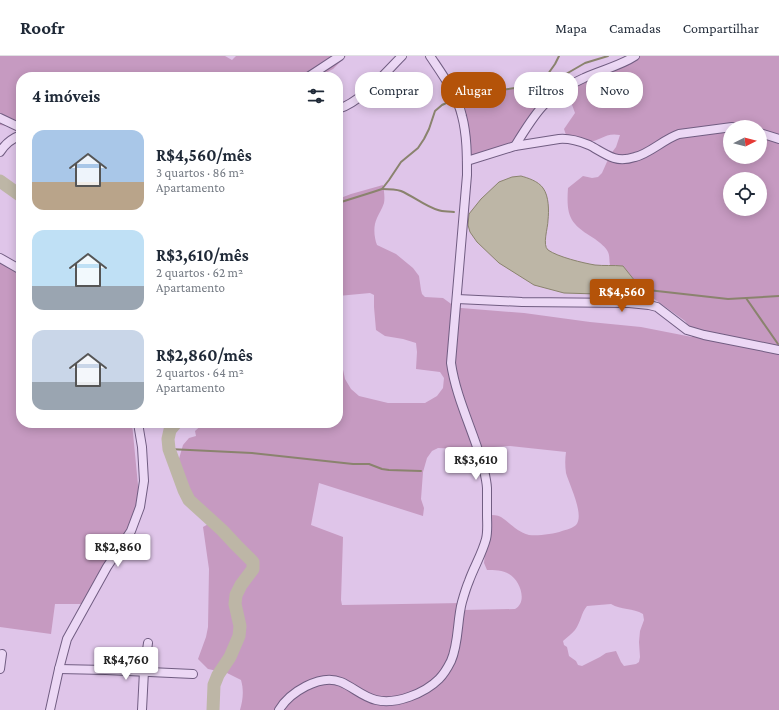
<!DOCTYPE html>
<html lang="pt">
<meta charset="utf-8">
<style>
:root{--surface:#fff;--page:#f2f2f3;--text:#1f2937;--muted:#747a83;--line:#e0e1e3;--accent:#b45309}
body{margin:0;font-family:"Crimson Pro",serif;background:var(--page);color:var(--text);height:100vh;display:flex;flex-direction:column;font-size:15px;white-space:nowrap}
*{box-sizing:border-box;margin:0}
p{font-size:13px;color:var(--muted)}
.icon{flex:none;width:22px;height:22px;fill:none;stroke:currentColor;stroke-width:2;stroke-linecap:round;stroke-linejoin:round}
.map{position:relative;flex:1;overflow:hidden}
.details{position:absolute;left:16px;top:16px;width:327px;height:356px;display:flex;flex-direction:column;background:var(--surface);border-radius:16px;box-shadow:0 2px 10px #0003}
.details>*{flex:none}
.top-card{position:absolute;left:355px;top:16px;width:364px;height:36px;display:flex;gap:8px}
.needle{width:26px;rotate:84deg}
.controls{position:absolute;left:723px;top:64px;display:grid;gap:8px}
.controls a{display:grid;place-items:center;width:44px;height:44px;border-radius:50%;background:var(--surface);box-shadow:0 2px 10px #0003;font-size:20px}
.price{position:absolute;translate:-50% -34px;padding:0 9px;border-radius:4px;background:#fff;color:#222;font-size:13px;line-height:26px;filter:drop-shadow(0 1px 2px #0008)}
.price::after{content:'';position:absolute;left:50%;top:24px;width:12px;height:9px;margin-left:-6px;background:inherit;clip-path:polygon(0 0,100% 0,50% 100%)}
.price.selected{background:var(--accent);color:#fff}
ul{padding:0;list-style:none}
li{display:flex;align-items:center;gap:12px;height:100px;padding:0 16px}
li span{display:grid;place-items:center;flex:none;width:112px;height:80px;border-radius:12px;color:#555}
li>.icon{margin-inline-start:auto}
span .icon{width:48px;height:48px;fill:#fffc;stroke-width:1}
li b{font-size:17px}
h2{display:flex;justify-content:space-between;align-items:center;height:48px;padding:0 16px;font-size:17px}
.tag{padding:0 14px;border-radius:16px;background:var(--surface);box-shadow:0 2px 10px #0003;font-size:14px;line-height:36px}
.tag.selected{background:var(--accent);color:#fff}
header{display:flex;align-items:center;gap:24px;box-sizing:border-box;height:56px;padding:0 20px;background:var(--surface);border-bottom:1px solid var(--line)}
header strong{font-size:19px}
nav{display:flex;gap:22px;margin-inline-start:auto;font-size:14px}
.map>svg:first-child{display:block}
.green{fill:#c69ac1;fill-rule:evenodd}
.water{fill:#bdb6a6;stroke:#8a836e}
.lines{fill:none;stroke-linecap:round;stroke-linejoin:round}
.stream{stroke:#8a836e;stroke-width:2}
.river{stroke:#bdb6a6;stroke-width:13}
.minor-casing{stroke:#715d82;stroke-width:10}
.minor{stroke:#ecd8f5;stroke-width:8}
</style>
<header>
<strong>Roofr</strong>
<nav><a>Mapa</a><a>Camadas</a><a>Compartilhar</a></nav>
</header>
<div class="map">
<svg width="779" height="654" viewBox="0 0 779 654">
<rect width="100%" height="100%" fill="#dfc5e9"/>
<g class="green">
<polygon points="0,0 225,0 232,4 236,0 346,0 333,13 318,21 21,21 21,72 0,69"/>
<path d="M639 0H779V654H240C243 644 244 634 241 624L227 617 208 613 198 603 206 581 208 571 209 513 203 471 210 467 207 459 194 447 190 441 189 435 185 426 179 421 176 413 183 389 189 382 196 380 195 375 204 367H338V290L345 323 351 333 359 340 388 347H425L437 340 443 332 444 322 440 316 416 313 417 296 416 287 403 283 385 280 376 274 374 251V239L370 237 338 240V143L351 138 383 129C384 135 385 141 384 147 382 153 379 157 377 162 373 170 374 181 377 189L396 198 413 212 419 220 421 234 422 238 425 241 443 242 454 250 461 252 524 257 590 266 641 271 692 281 693 276 685 265 643 235 623 211 610 209C609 205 610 200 608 196 606 191 600 187 595 183 570 168 566 161 568 132L583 120 592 122 598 121 602 117 610 99 616 91 620 79C605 76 601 85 588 86 581 86 573 81 566 79L564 73 575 57 571 46 554 47 539 59 520 83 497 93 466 102 460 68 453 48C459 35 471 35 484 34 522 33 562 25 599 15 612 11 625 5 639 0ZM730 71H760V101H730ZM730 123H760V153H730ZM510 390 566 396C565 403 565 410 566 417 569 428 585 459 576 469 573 472 566 474 562 475 554 478 538 480 529 479 517 476 510 467 501 461 497 459 493 459 489 459L484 507 487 514C494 514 503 514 509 518 520 524 528 546 515 553L462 554 463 547 342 549 341 544 343 481 311 469 319 427 423 460 424 452 421 443 423 416 427 402 432 395 438 392 462 393ZM611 548C621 554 633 552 643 558L644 564 640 575 639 586 640 601 639 606 636 608 624 610 621 606 616 595 606 597 600 601 582 610 578 609 576 605 569 600 567 591 564 589 563 585C567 581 572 578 575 574 581 566 581 557 587 550Z"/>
<polygon points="0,207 21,216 21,367 132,367 141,460 83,548 55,548 51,578 0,571"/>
</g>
<path class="water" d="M521 120C528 122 538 125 543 132 549 140 549 155 548 164 548 172 542 189 548 194 558 201 583 207 595 209 604 210 613 209 623 210L643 235 642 237 630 239 564 237 534 229 499 207 477 186 470 176 468 169 469 158 481 143 499 126 512 121Z"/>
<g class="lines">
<g class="stream">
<polyline points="543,25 555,8 559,0"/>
<polyline points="457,42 469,37 502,34 535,29 566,18 585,7 608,0"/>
<path d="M382 133C388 133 395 133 401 135 413 140 426 151 438 154 443 156 449 155 454 156"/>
<polyline points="338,147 373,136 382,133 389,124 401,106 418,92 424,83 429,73 435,55 442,49 453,44"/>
<polyline points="639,233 728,243 779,240"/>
<polyline points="746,242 778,288"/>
<polyline points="169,393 252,397 353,408 369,408 382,413 389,414 421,415"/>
</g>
<g class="river">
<polyline points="0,125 21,140"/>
<polyline points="176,367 170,374 168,383 169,393 184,434 189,444 222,474 237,490 253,506 253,513 241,529 236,539 235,548 240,570 239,580 230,601 218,619 214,629 213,654"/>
</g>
<defs>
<g id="minor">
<polyline points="308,21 340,0"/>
<path d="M338 53C361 46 385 17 402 0"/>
<polyline points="0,62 21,72"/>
<polyline points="760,77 779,83"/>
<path d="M515 90C535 57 547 38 584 22 601 14 620 10 635 0"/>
<path d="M0 96C5 88 13 82 21 79"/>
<path d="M467 105 515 90 559 83C570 82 579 85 589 89 597 93 605 99 614 102 620 104 629 103 635 101 649 98 664 83 679 78L732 71"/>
<polyline points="0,202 21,214"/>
<polyline points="457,243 522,246 629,247 649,249 657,251 687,274 704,279 779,294"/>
<polyline points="0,613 2,598"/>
<polyline points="59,613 106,614 193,618"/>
<polyline points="50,654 59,613 67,583 107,511 131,475 140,451 144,425 142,391 138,367"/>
<polyline points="142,654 144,615 148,587"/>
<path d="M279 654C289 637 320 617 341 626 353 631 363 641 376 644 396 649 425 637 439 623 444 618 448 611 451 605 459 587 457 564 462 546 464 539 466 532 469 525 474 511 482 498 486 483 488 475 487 467 487 459 487 450 487 441 487 432 486 417 481 403 476 388 467 362 455 335 451 307L467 119C467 100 467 79 462 60 457 38 442 18 430 0"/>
</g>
</defs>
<use href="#minor" class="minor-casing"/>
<use href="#minor" class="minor"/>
</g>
</svg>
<div class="controls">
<a><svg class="needle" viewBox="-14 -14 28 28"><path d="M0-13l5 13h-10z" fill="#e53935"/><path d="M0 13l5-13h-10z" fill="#747a83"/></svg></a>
<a><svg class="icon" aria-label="locate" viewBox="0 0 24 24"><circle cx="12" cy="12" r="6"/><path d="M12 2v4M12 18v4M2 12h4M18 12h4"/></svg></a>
</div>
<b class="price selected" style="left:622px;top:257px">R$4,560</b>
<b class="price" style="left:476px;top:425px">R$3,610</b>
<b class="price" style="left:118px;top:512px">R$2,860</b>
<b class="price" style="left:126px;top:625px">R$4,760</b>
<div class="top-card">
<a class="tag">Comprar</a>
<a class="tag selected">Alugar</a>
<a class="tag">Filtros</a>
<a class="tag">Novo</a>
</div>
<section class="details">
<h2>4 imóveis<svg class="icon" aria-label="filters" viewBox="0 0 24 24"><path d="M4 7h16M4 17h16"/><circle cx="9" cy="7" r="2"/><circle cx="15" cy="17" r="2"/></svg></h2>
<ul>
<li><span style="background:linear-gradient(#a9c7e8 65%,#b9a48a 0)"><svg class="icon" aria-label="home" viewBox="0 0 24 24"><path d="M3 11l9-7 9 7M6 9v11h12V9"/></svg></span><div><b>R$4,560/mês</b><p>3 quartos · 86 m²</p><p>Apartamento</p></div></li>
<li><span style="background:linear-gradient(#bfe0f5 70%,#9aa5b1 0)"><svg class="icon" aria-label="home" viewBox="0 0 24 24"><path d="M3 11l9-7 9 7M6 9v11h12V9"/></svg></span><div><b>R$3,610/mês</b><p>2 quartos · 62 m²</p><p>Apartamento</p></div></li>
<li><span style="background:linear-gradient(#c9d6e8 65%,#9aa5b1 0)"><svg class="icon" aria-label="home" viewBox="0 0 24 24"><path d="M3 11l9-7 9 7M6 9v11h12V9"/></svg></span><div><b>R$2,860/mês</b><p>2 quartos · 64 m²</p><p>Apartamento</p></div></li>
</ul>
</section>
</div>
